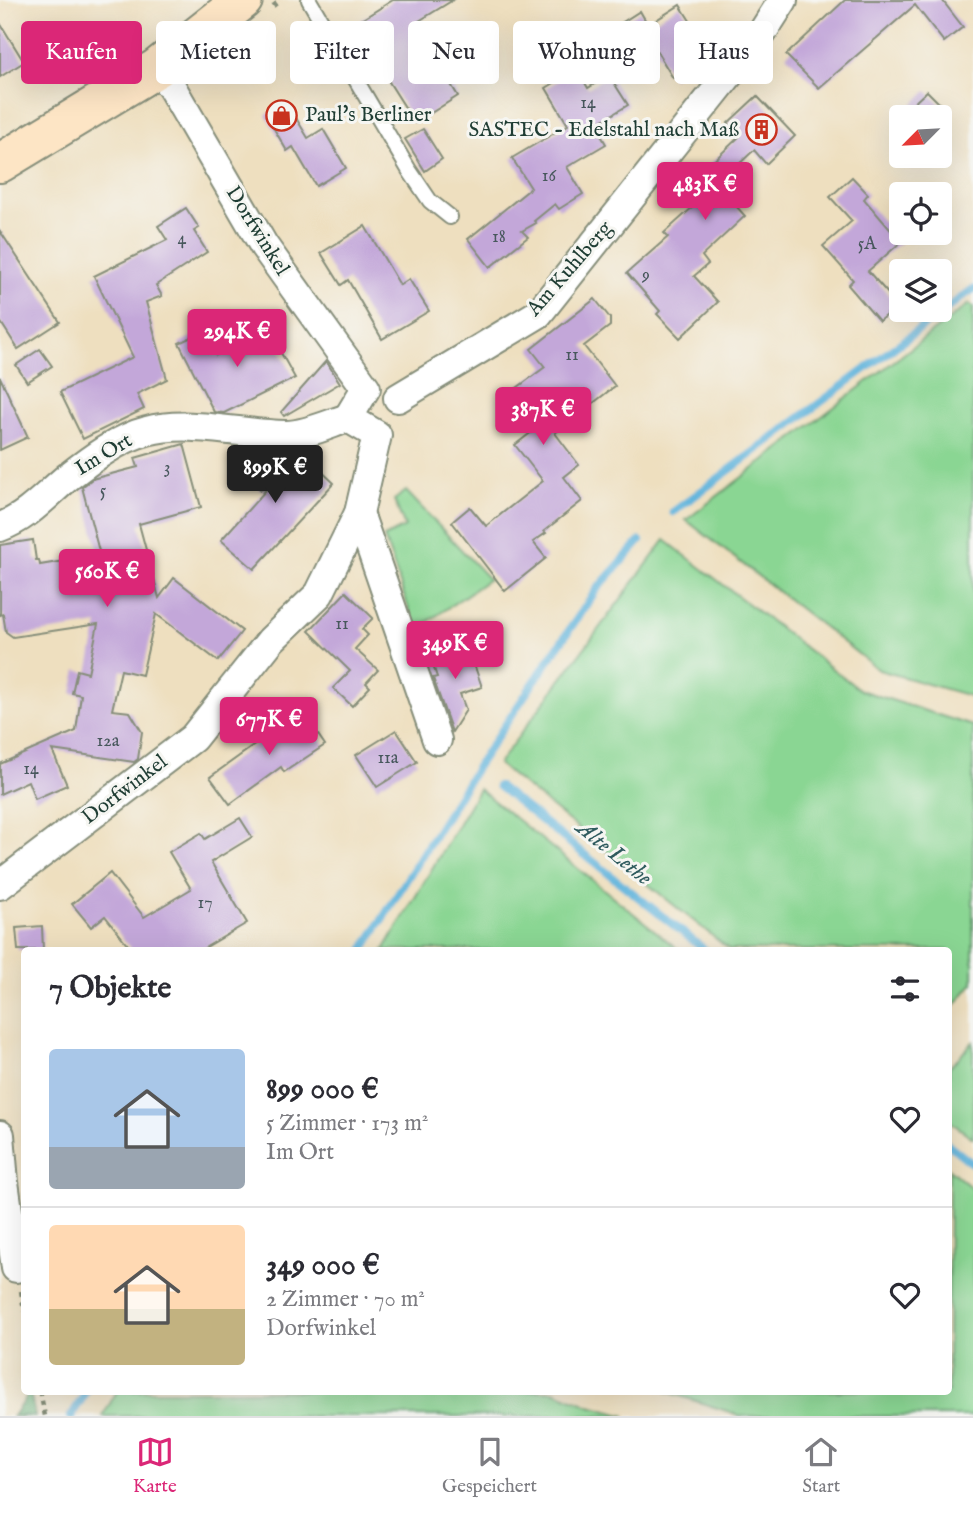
<!DOCTYPE html>
<html lang="de">
<meta charset="utf-8">
<style>
:root{--surface:#fff;--page:#f7f7f7;--text:#2b2b33;--muted:#7c7c81;--line:#e1e1e2;--accent:#db2777}
body{margin:0;font-family:"IM FELL English",serif;background:var(--page);color:var(--text);height:100vh;display:flex;flex-direction:column;font-size:26px;white-space:nowrap}
*{box-sizing:border-box;margin:0}
p{font-size:23px;color:var(--muted)}
.icon{flex:none;width:38px;height:38px;fill:none;stroke:currentColor;stroke-width:2;stroke-linecap:round;stroke-linejoin:round}
.map{position:relative;flex:1;overflow:hidden}
.drawer{position:absolute;left:21px;top:947px;width:931px;height:448px;display:flex;flex-direction:column;background:var(--surface);border-radius:7px;box-shadow:0 7px 28px #0002}
.drawer>*{flex:none}
.banner{position:absolute;left:21px;top:21px;width:931px;height:63px;display:flex;gap:14px}
.needle{width:46px;rotate:246deg}
.controls{position:absolute;left:889px;top:105px;display:grid;gap:14px}
.controls a{display:grid;place-items:center;width:63px;height:63px;border-radius:7px;background:var(--surface);box-shadow:0 7px 28px #0002;font-size:35px}
.price{position:absolute;translate:-50% -60px;padding:0 16px;border-radius:7px;background:var(--accent);color:#fff;font-size:23px;line-height:46px;filter:drop-shadow(0 2px 4px #0008)}
.price::after{content:'';position:absolute;left:50%;top:42px;width:21px;height:16px;margin-left:-10px;background:inherit;clip-path:polygon(0 0,100% 0,50% 100%)}
.price.on{background:#222;color:#fff}
ul{padding:0;list-style:none}
li{display:flex;align-items:center;gap:21px;height:175px;padding:0 28px}
li+li{border-top:2px solid var(--line)}
li span{display:grid;place-items:center;flex:none;width:196px;height:140px;border-radius:7px;color:#555}
li>.icon{margin-inline-start:auto}
span .icon{width:84px;height:84px;fill:#fffc;stroke-width:1}
li b{font-size:30px}
h2{display:flex;justify-content:space-between;align-items:center;height:84px;padding:0 28px;font-size:30px}
.chip{padding:0 24px;border-radius:7px;background:var(--surface);box-shadow:0 7px 28px #0002;font-size:24px;line-height:63px}
.chip.on{background:var(--accent);color:#fff}
.tabs{display:flex;justify-content:space-around;align-items:center;height:98px;border-top:2px solid var(--line);background:var(--surface);font-size:19px;color:var(--muted)}
.tabs a{display:grid;justify-items:center;gap:4px}
.tabs .on{color:var(--accent)}
.map>svg:first-child{display:block}
.green{fill:#8ad693;stroke:#548a64;stroke-width:2}
.forest{fill:#6fb77d;stroke:#477a58;stroke-width:2}
.lines{fill:none;stroke-linecap:round;stroke-linejoin:round}
.stream{stroke:#60b4dc;stroke-width:8}
.building{fill:#c3a7d9}
.service-casing{stroke:#868e7a;stroke-width:18}
.minor-casing{stroke:#868e7a;stroke-width:32}
.secondary-casing{stroke:#868e7a;stroke-width:42}
.path{stroke:#868e7a;stroke-width:4.5;stroke-dasharray:5 5;stroke-linecap:butt}
.service{stroke:#fff;stroke-width:14}
.minor{stroke:#fff;stroke-width:28}
.secondary{stroke:#fde5c5;stroke-width:38}
.labels{text-anchor:middle;dominant-baseline:central;stroke-width:6;stroke-linejoin:round;paint-order:stroke}
.number-label{font-size:18px;fill:#48585d}
.poi-label{font-size:21px;fill:#1f3d34;stroke:#f6f6f2;text-anchor:start}
.street-label{font-size:21px;fill:#1f3d34;stroke:#f6f6f2}
.water-label{font-size:23px;font-style:italic;fill:#2f5b5e;stroke:#f6f6f2}
</style>
<div class="map">
<svg width="973" height="1416" viewBox="0 0 973 1416">
<rect width="100%" height="100%" fill="#f6f6f2"/>
<filter id="ink" filterUnits="userSpaceOnUse"><feTurbulence type="fractalNoise" baseFrequency=".0143" numOctaves="2"/><feDisplacementMap in="SourceGraphic" scale="14" xChannelSelector="R" yChannelSelector="G"/><feConvolveMatrix kernelMatrix="1 2 1 2 8 2 1 2 1" color-interpolation-filters="sRGB"/></filter>
<filter id="wash" filterUnits="userSpaceOnUse"><feTurbulence type="fractalNoise" baseFrequency=".00686" numOctaves="4" result="noise"/><feDisplacementMap in="SourceGraphic" scale="28" xChannelSelector="R" yChannelSelector="G"/><feGaussianBlur stdDeviation="1.57" result="paint"/><feColorMatrix in="noise" values="0 0 0 0 0 0 0 0 0 0 0 0 0 0 0 0 0 1.4 0 .05"/><feComposite in="paint" operator="in"/></filter>
<g filter="url(#wash)">
<rect width="100%" height="100%" fill="#eedfbf"/>
<g class="green">
<polygon points="969,304 973,307 973,697 879,670 686,520"/>
<polygon points="406,491 489,579 416,630 384,537 405,527 394,500"/>
<polygon points="665,540 860,690 973,726 973,983 949,1012 948,950 730,950 498,764"/>
<polygon points="479,789 679,950 384,950"/>
<polygon points="973,1042 973,1138 948,1120 949,1068"/>
<polygon points="949,1169 973,1189 973,1416 742,1416 665,1391 948,1391"/>
<polygon points="117,1391 554,1391 590,1406 626,1416 103,1416"/>
</g>
<polygon class="forest" points="30,1392 35,1416 13,1416"/>
<g class="lines">
<g class="stream">
<polyline points="673,512 973,289"/>
<polyline points="498,786 705,950"/>
<polyline points="363,950 478,765 597,589 640,541"/>
<polyline points="948,1144 973,1164"/>
<polyline points="71,1416 87,1391"/>
</g>
</g>
<g id="blocks">
<g class="building">
<polygon points="393,0 453,0 414,24 458,96 415,123 353,25"/>
<polygon points="845,0 942,0 963,27 944,42 915,5 819,88 786,55"/>
<polygon points="680,5 711,54 673,78 653,45 634,57 615,27 640,11 648,25"/>
<polygon points="0,23 24,62 0,77"/>
<polygon points="577,69 588,88 609,75 628,105 595,125 606,144 567,167 583,194 559,209 555,204 534,221 536,223 522,231 528,237 490,267 468,239 531,188 512,158 568,125 546,88"/>
<polygon points="927,91 944,108 934,117 924,117 912,105"/>
<polygon points="757,96 795,136 766,164 754,150 717,185 745,216 702,256 708,264 694,276 718,302 680,338 657,314 660,311 627,273 668,237 664,233 693,207 674,187 698,165 703,171 740,136 728,123"/>
<polygon points="287,103 308,138 323,129 346,168 316,186 293,147 287,151 266,115"/>
<polygon points="423,129 442,159 425,171 405,139"/>
<polygon points="852,177 868,194 864,199 901,242 868,271 898,305 879,321 848,285 853,280 823,246 852,221 830,197"/>
<polygon points="186,208 199,228 194,231 207,252 156,285 162,296 146,302 167,379 137,394 144,409 83,439 60,392 133,357 94,276 167,240 158,226"/>
<polygon points="365,226 400,285 409,279 429,311 382,339 348,280 341,285 321,253"/>
<polygon points="0,231 60,322 18,349 0,321"/>
<polygon points="595,299 610,318 610,326 584,346 615,386 555,433 579,465 564,477 582,501 544,531 546,533 533,542 546,558 505,591 452,522 470,507 486,526 543,481 515,445 533,431 506,396 545,367 531,349"/>
<polygon points="266,326 295,378 224,413 214,412 179,343 204,331 216,355"/>
<polygon points="40,349 52,366 27,382 16,365"/>
<polygon points="326,361 340,383 284,416 281,412"/>
<polygon points="0,377 28,437 0,450"/>
<polygon points="184,444 201,507 139,524 159,598 174,578 242,631 218,661 156,614 142,675 121,670 112,710 130,712 142,732 138,759 134,762 52,750 67,785 35,799 28,781 0,794 0,764 76,731 81,695 72,693 77,670 88,673 98,624 13,637 6,632 3,614 0,615 0,545 33,540 36,560 39,560 40,565 100,555 82,487 92,479 138,467 135,458"/>
<polygon points="248,450 276,475 299,450 334,483 254,569 221,540 267,489 261,490 234,466"/>
<polygon points="346,592 373,618 362,629 368,635 355,649 378,670 366,683 370,687 352,706 333,688 350,671 309,631"/>
<polygon points="467,644 482,687 460,694 466,710 452,732 433,678 437,677 430,657"/>
<polygon points="302,711 325,745 284,772 281,767 230,804 210,777"/>
<polygon points="396,730 417,762 377,787 356,755"/>
<polygon points="240,818 252,837 211,862 247,923 201,950 132,950 105,916 91,927 72,904 110,873 144,917 191,889 169,852 201,833 205,839"/>
<polygon points="42,926 43,950 18,950 16,928"/>
</g>
</g>
</g>
<g filter="url(#ink)">
<use href="#blocks" fill-opacity="0" stroke="#868e7a" stroke-width="2"/>
<g class="lines">
<defs>
<polyline id="service" points="309,0 409,170 430,201 450,217"/>
<g id="minor">
<polyline points="398,398 538,314 762,33 783,0"/>
<polyline points="359,513 437,740"/>
<path d="M0 527C28 517 46 495 68 477 91 459 119 438 147 431 188 419 244 435 286 435 306 435 329 424 348 418"/>
<polyline points="0,885 193,738 271,640 319,594 359,513 377,435 348,418 366,388 264,246 172,88 157,68"/>
<polyline points="0,1135 4,1182 16,1268"/>
</g>
<polyline id="secondary" points="0,163 157,68 243,0"/>
</defs>
<use href="#service" class="service-casing"/>
<use href="#minor" class="minor-casing"/>
<use href="#secondary" class="secondary-casing"/>
<g class="path">
<polyline points="273,6 281,0"/>
<polyline points="21,1291 24,1311"/>
<polyline points="40,1391 45,1416"/>
</g>
<use href="#service" class="service"/>
<use href="#minor" class="minor"/>
<use href="#secondary" class="secondary"/>
</g>
</g>
<defs>
<symbol id="shop-ring" viewBox="-11 -11 22 22"><circle r="9.5" fill="#f6f6f2" stroke="#c8321e" stroke-width="1.5"/><path d="M-5-2.5h2.3a2.7 3.5 0 0 1 5.4 0H5L5.5 6h-11ZM-1.5-2.5h3a1.5 2.3 0 0 0-3 0Z" fill="#c8321e"/></symbol>
<symbol id="building-ring" viewBox="-11 -11 22 22"><circle r="9.5" fill="#f6f6f2" stroke="#c8321e" stroke-width="1.5"/><path d="M-4-6H4V6H1V3H-1V6H-4ZM-2.5-4.3h1.7v1.8h-1.7ZM.8-4.3h1.7v1.8H.8ZM-2.5-1h1.7V.8h-1.7ZM.8-1h1.7V.8H.8Z" fill="#c8321e"/></symbol>
</defs>
<g fill-rule="evenodd">
<use href="#shop-ring" x="264" y="98" width="35" height="35"/>
<use href="#building-ring" x="744" y="112" width="35" height="35"/>
</g>
<g class="labels">
<g class="number-label">
<text x="588" y="103">14</text>
<text x="549" y="176">16</text>
<text x="499" y="237">18</text>
<text x="182" y="239">4</text>
<text x="867" y="244">5A</text>
<text x="646" y="275">9</text>
<text x="572" y="355">11</text>
<text x="167" y="468">3</text>
<text x="103" y="491">5</text>
<text x="342" y="624">11</text>
<text x="108" y="741">12a</text>
<text x="388" y="758">11a</text>
<text x="31" y="769">14</text>
<text x="205" y="903">17</text>
</g>
<g class="poi-label">
<text x="305" y="115">Paul's Berliner</text>
<text x="739" y="130" text-anchor="end">SASTEC - Edelstahl nach Maß</text>
</g>
<g class="street-label">
<text transform="translate(257 231) rotate(58)">Dorfwinkel</text>
<text transform="translate(570 269) rotate(-49)">Am Kuhlberg</text>
<text transform="translate(104 455) rotate(-31)">Im Ort</text>
<text transform="translate(125 790) rotate(-37)">Dorfwinkel</text>
</g>
<g class="water-label">
<text transform="translate(614 853) rotate(39)">Alte Lethe</text>
</g>
</g>
</svg>
<div class="controls">
<a><svg class="needle" viewBox="-14 -14 28 28"><path d="M0-13l5 13h-10z" fill="#e53935"/><path d="M0 13l5-13h-10z" fill="#7c7c81"/></svg></a>
<a><svg class="icon" aria-label="locate" viewBox="0 0 24 24"><circle cx="12" cy="12" r="6"/><path d="M12 2v4M12 18v4M2 12h4M18 12h4"/></svg></a>
<a><svg class="icon" aria-label="layers" viewBox="0 0 24 24"><path d="M12 4l9 5-9 5-9-5zM3 14l9 5 9-5"/></svg></a>
</div>
<b class="price" style="left:705px;top:222px">483K €</b>
<b class="price" style="left:237px;top:369px">294K €</b>
<b class="price" style="left:543px;top:447px">387K €</b>
<b class="price on" style="left:275px;top:505px">899K €</b>
<b class="price" style="left:107px;top:609px">560K €</b>
<b class="price" style="left:455px;top:681px">349K €</b>
<b class="price" style="left:269px;top:757px">677K €</b>
<div class="banner">
<a class="chip on">Kaufen</a>
<a class="chip">Mieten</a>
<a class="chip">Filter</a>
<a class="chip">Neu</a>
<a class="chip">Wohnung</a>
<a class="chip">Haus</a>
</div>
<section class="drawer">
<h2>7 Objekte<svg class="icon" aria-label="filters" viewBox="0 0 24 24"><path d="M4 7h16M4 17h16"/><circle cx="9" cy="7" r="2"/><circle cx="15" cy="17" r="2"/></svg></h2>
<ul>
<li><span style="background:linear-gradient(#a9c7e8 70%,#9aa5b1 0)"><svg class="icon" aria-label="home" viewBox="0 0 24 24"><path d="M3 11l9-7 9 7M6 9v11h12V9"/></svg></span><div><b>899 000 €</b><p>5 Zimmer · 173 m²</p><p>Im Ort</p></div><svg class="icon" aria-label="heart" viewBox="0 0 24 24"><path d="M12 20l-8-8c-3-5 5-10 8-4 3-6 11-1 8 4z"/></svg></li>
<li><span style="background:linear-gradient(#ffd9b3 60%,#c2b280 0)"><svg class="icon" aria-label="home" viewBox="0 0 24 24"><path d="M3 11l9-7 9 7M6 9v11h12V9"/></svg></span><div><b>349 000 €</b><p>2 Zimmer · 70 m²</p><p>Dorfwinkel</p></div><svg class="icon" aria-label="heart" viewBox="0 0 24 24"><path d="M12 20l-8-8c-3-5 5-10 8-4 3-6 11-1 8 4z"/></svg></li>
</ul>
</section>
</div>
<nav class="tabs">
<a class="on"><svg class="icon" aria-label="map" viewBox="0 0 24 24"><path d="M3 6l6-2 6 2 6-2v14l-6 2-6-2-6 2zM9 4v14M15 6v14"/></svg>Karte</a>
<a><svg class="icon" aria-label="saved" viewBox="0 0 24 24"><path d="M7 4h10v16l-5-4-5 4z"/></svg>Gespeichert</a>
<a><svg class="icon" aria-label="home" viewBox="0 0 24 24"><path d="M3 11l9-7 9 7M6 9v11h12V9"/></svg>Start</a>
</nav>
